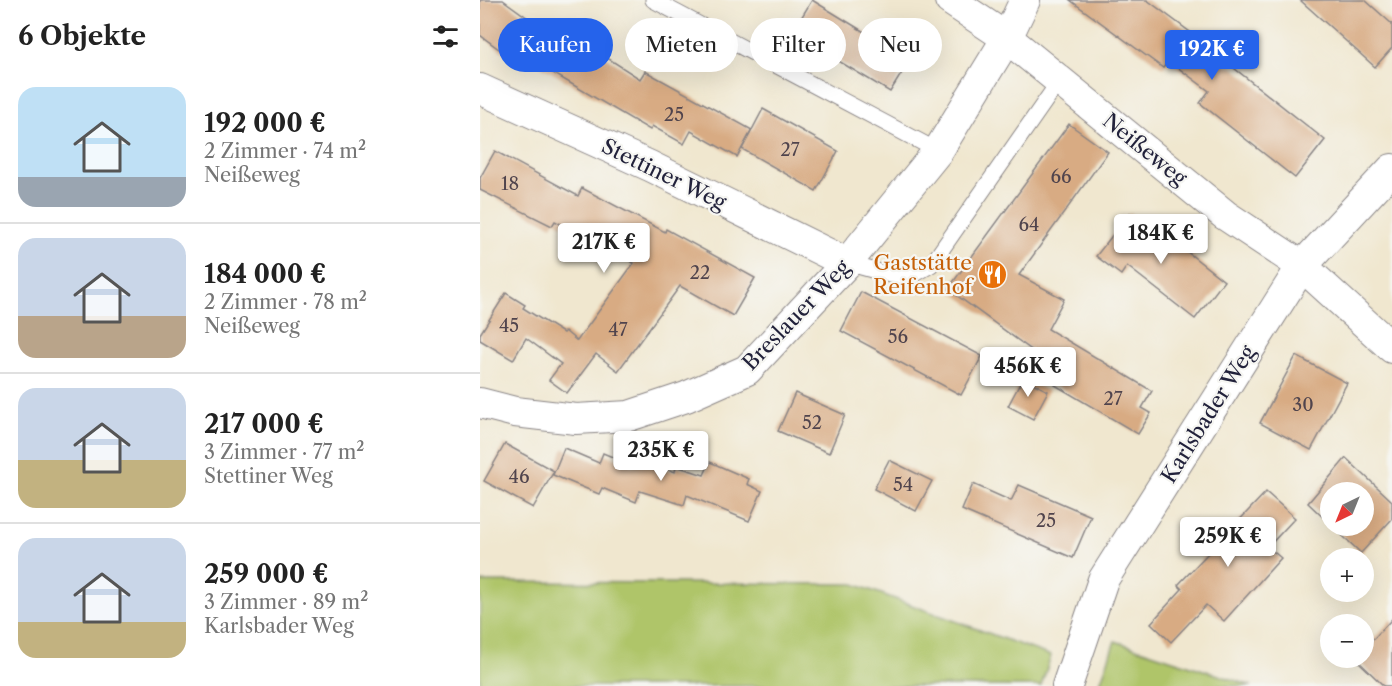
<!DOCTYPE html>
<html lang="de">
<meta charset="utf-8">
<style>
:root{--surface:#fff;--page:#f2f2f2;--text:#222;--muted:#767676;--line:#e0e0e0;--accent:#2563eb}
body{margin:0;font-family:"Libre Caslon Text",serif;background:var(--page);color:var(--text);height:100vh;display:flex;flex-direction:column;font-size:22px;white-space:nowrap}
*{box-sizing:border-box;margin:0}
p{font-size:20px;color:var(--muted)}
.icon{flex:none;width:33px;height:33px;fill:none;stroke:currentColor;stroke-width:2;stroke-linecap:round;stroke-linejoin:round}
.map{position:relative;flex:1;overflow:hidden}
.panel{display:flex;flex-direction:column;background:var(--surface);width:480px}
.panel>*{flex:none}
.hud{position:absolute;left:18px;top:18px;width:570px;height:54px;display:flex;gap:12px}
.needle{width:39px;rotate:223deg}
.controls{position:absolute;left:840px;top:482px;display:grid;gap:12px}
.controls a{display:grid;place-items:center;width:54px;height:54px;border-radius:50%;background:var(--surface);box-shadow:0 6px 24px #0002;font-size:30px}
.price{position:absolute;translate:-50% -51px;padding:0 14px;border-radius:6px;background:#fff;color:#222;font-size:20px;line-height:39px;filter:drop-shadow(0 2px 3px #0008)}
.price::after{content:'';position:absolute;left:50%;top:36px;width:18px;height:14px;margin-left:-9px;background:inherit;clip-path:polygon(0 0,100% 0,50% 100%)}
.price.current{background:var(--accent);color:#fff}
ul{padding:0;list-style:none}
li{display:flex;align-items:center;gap:18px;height:150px;padding:0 18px}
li+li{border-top:2px solid var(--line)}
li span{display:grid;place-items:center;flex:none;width:168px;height:120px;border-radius:18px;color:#555}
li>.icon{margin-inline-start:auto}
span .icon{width:72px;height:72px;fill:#fffc;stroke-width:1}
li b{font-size:26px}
h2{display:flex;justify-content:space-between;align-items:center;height:72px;padding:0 18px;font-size:26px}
.pill{padding:0 21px;border-radius:27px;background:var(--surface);box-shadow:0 6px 24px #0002;font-size:21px;line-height:54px}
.pill.current{background:var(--accent);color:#fff}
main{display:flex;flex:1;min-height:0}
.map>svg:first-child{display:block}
.green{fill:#afc569;stroke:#687452;stroke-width:1.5}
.building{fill:#d8ab83}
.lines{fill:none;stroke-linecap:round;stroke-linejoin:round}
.service-casing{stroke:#898485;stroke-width:17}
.minor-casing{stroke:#898485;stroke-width:32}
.service{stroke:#fff;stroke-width:15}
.minor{stroke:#fff;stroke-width:30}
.labels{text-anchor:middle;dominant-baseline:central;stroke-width:4.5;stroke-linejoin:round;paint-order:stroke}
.number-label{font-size:18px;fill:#50444d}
.street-label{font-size:21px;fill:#22223b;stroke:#f6f6f2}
.food-label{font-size:21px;fill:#c56008;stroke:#f6f6f2;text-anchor:end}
</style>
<main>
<section class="panel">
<h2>6 Objekte<svg class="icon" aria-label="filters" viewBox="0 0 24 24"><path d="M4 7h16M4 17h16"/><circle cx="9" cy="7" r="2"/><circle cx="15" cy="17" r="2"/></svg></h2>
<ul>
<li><span style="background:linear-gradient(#bfe0f5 75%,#9aa5b1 0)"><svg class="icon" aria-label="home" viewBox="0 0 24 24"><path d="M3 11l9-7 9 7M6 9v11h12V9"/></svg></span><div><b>192 000 €</b><p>2 Zimmer · 74 m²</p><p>Neißeweg</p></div></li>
<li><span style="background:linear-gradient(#c9d6e8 65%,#b9a48a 0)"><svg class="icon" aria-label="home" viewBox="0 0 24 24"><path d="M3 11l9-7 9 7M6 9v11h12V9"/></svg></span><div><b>184 000 €</b><p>2 Zimmer · 78 m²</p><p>Neißeweg</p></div></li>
<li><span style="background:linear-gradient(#c9d6e8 60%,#c2b280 0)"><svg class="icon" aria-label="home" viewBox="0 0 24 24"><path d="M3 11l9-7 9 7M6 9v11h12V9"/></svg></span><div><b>217 000 €</b><p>3 Zimmer · 77 m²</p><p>Stettiner Weg</p></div></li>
<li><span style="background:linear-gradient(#c9d6e8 70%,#c2b280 0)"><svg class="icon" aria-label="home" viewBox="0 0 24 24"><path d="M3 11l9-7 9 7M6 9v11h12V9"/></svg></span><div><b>259 000 €</b><p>3 Zimmer · 89 m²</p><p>Karlsbader Weg</p></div></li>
</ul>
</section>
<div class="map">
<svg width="912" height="686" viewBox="0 0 912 686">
<rect width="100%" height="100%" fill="#f6f6f2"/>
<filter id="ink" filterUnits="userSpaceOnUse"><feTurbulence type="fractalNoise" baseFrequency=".0167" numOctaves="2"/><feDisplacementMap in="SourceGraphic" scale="12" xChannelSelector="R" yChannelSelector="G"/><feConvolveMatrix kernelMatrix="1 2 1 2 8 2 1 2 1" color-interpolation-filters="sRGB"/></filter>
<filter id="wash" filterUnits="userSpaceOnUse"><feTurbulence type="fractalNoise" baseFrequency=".008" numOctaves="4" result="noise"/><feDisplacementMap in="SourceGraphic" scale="24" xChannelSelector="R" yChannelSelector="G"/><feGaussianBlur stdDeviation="1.35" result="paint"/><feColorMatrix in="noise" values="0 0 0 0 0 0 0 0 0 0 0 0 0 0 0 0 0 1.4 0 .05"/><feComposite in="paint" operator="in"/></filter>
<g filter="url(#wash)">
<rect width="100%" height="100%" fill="#f0e7cf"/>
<g class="green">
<polygon points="0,582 374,584 571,656 561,686 0,686"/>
<polygon points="635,641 772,686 619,686"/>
</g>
<g id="blocks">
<g class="building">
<polygon points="0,0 23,0 52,21 48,27 90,51 98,39 160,79 165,71 272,130 257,157 211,131 204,144 172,126 170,130 32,49 27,55 0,35"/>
<polygon points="332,0 430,60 410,92 312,33"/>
<polygon points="590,0 667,0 710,32 707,36 748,67 750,65 845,140 815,178 720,103 729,91 689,61 683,68"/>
<polygon points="820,0 885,0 912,24 912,48 895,67"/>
<polygon points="283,109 358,151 336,191 262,149"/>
<polygon points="589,124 628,152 539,275 584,299 568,329 672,391 662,408 671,413 658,434 575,385 583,373 468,289"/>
<polygon points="15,151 98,196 102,188 185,232 186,229 275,278 253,316 200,286 138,371 116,354 87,393 69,380 81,364 46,338 33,360 0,340 0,334 26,293 45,305 43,308 83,333 85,331 97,341 154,263 75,221 72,226 0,190 0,178"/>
<polygon points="650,213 674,231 677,228 744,281 715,319 647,266 641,275 616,256"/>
<polygon points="381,292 502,356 481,395 361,331"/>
<polygon points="816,356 867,383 831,450 780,423"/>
<polygon points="543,378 568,391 553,419 528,406"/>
<polygon points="315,393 365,415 349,453 298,431"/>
<polygon points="25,444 74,471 53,508 4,481"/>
<polygon points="84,448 119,463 123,453 154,466 157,456 195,472 196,466 224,475 230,462 269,479 267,484 282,491 269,521 207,495 204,505 160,491 156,502 122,488 119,494 73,475"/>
<polygon points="866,458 912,501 912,519 881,553 851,525 884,525 884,492 850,492 850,524 828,503"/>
<polygon points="409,460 452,481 436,511 394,489"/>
<polygon points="493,484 531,501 539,485 611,516 593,558 482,510"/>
<polygon points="786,492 815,518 788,547 801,558 744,621 726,605 691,642 671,623 702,589 698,585"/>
<polygon points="912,619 912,686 904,686 875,658 884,657 884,649"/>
</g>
</g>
</g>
<g filter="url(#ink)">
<use href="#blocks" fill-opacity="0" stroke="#898485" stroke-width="1.5"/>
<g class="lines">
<defs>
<g id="service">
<polyline points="173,0 458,151"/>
<polyline points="367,263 410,275 432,276 451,265 580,80"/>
</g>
<g id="minor">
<polyline points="470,0 527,38 745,215 822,266 912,348"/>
<polyline points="0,89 170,166 367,263"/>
<polyline points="0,403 35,412 96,419 149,416 206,397 267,370 367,263 458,151 527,38 545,0"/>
<polyline points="587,686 623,580 822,266 912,169"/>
</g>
</defs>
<use href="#service" class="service-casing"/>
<use href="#minor" class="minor-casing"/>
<use href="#service" class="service"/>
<use href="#minor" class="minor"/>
</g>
</g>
<defs>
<symbol id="restaurant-disc" viewBox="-11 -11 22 22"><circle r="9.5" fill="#e8710a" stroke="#f6f6f2"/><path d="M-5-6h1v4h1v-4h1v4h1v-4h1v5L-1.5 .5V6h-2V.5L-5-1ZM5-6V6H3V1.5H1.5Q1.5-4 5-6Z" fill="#fff"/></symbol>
</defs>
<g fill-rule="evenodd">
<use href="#restaurant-disc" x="496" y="258" width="33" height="33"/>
</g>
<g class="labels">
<g class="number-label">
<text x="194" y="115">25</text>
<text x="310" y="150">27</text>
<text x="581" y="177">66</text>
<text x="30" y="184">18</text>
<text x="549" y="225">64</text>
<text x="220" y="273">22</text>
<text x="29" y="326">45</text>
<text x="138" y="330">47</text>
<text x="418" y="337">56</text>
<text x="633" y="399">27</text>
<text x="823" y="405">30</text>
<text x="332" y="423">52</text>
<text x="39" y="477">46</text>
<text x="423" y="485">54</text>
<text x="566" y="521">25</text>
</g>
<g class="street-label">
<text transform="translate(665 149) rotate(39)">Neißeweg</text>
<text transform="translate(184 174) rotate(26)">Stettiner Weg</text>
<text transform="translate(316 315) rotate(-46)">Breslauer Weg</text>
<text transform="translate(728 414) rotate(-58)">Karlsbader Weg</text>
</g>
<g class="food-label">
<text x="492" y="262">Gaststätte<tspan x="492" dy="24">Reifenhof</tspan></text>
</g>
</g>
</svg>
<div class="controls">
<a><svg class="needle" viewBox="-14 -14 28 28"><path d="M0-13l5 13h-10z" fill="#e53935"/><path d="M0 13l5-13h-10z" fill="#767676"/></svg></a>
<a>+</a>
<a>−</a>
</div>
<b class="price current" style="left:732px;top:81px">192K €</b>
<b class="price" style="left:681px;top:265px">184K €</b>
<b class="price" style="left:124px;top:274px">217K €</b>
<b class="price" style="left:548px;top:398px">456K €</b>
<b class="price" style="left:181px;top:482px">235K €</b>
<b class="price" style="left:748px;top:568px">259K €</b>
<div class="hud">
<a class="pill current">Kaufen</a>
<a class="pill">Mieten</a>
<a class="pill">Filter</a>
<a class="pill">Neu</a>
</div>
</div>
</main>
